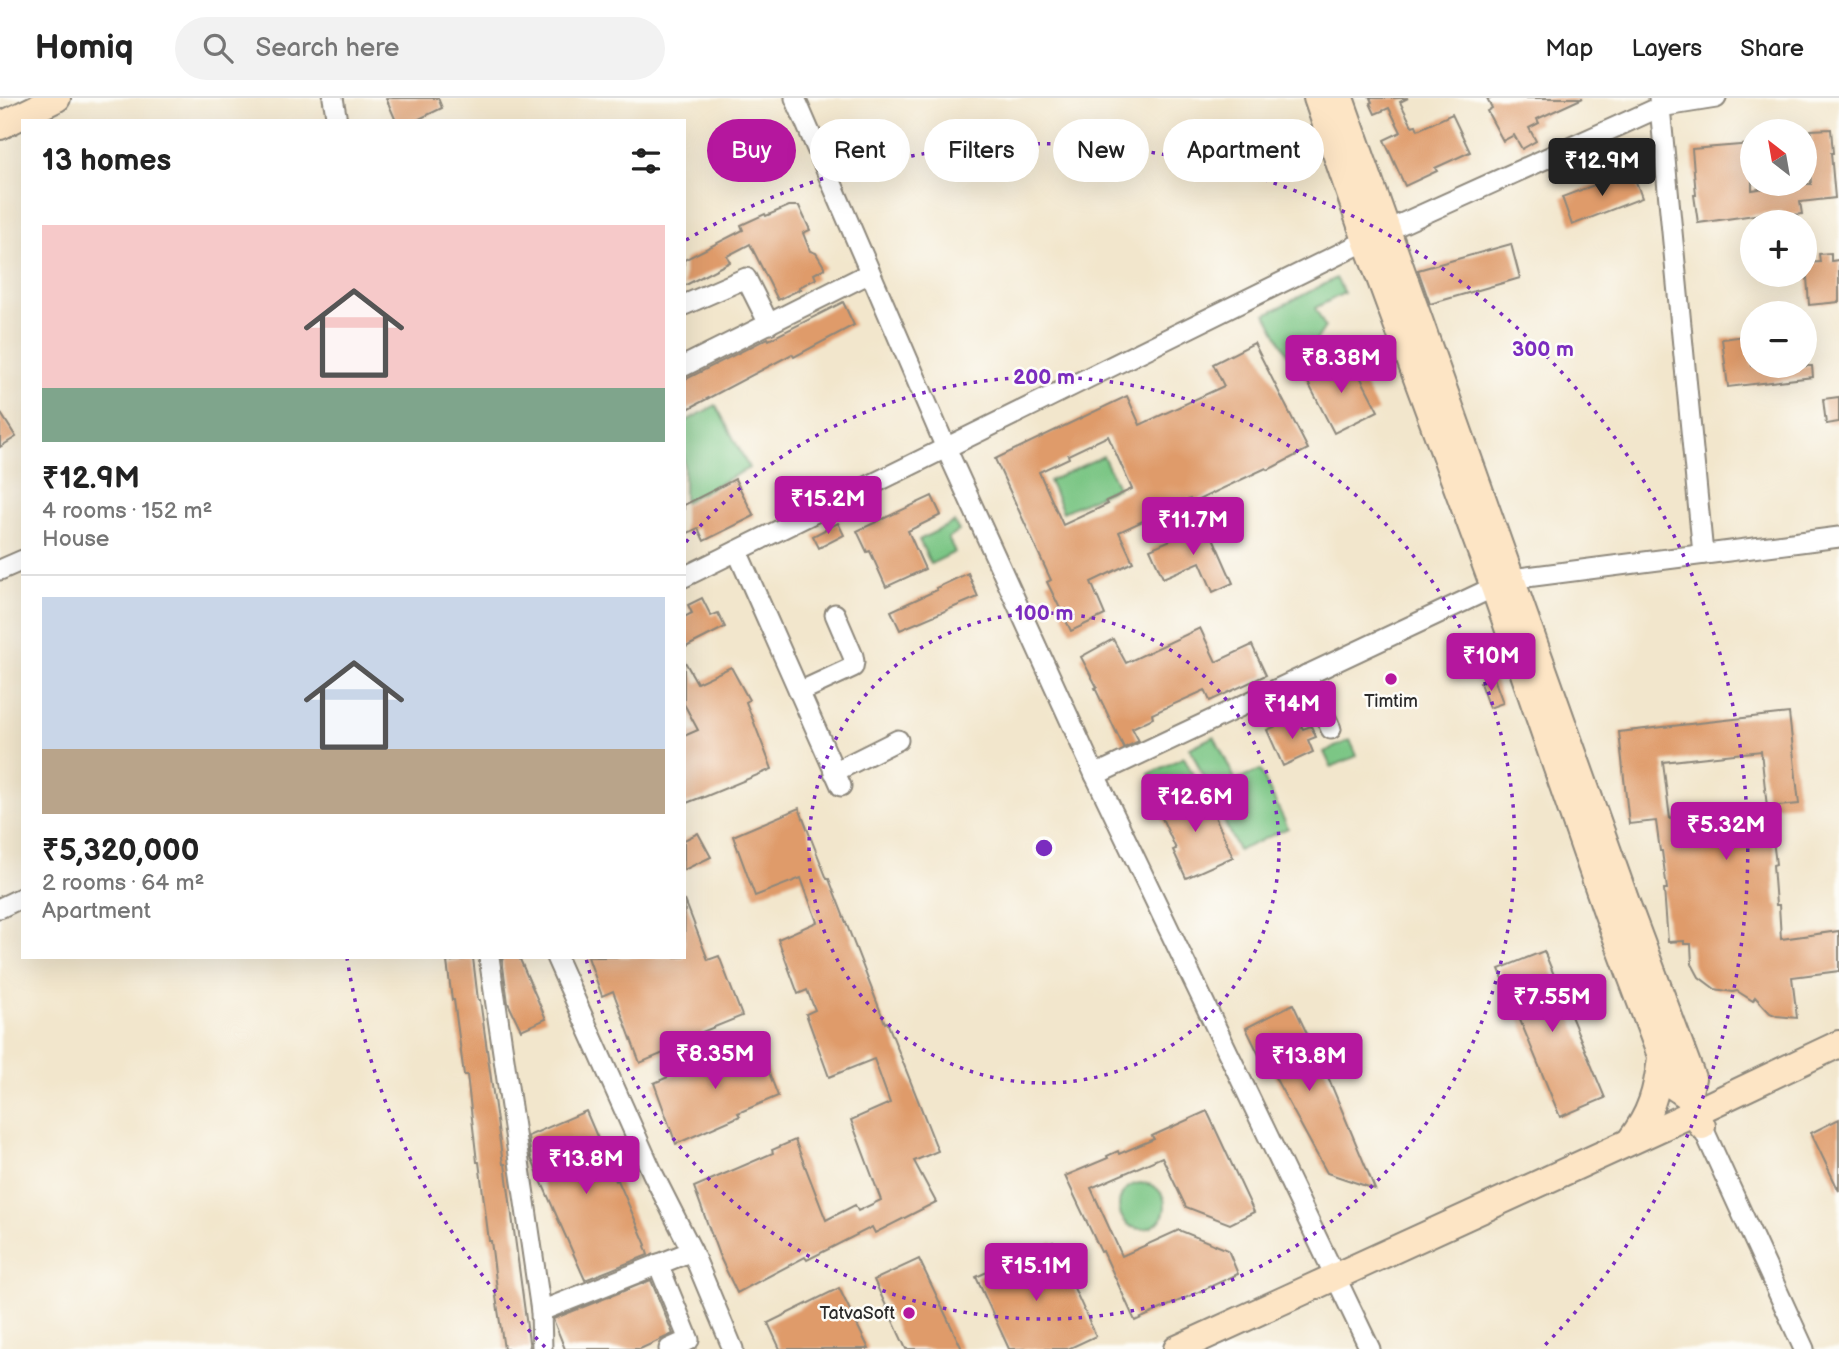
<!DOCTYPE html>
<meta charset="utf-8">
<style>
:root{--surface:#fff;--page:#f2f2f2;--text:#222;--muted:#767676;--line:#e0e0e0;--accent:#b5179e}
body{margin:0;font-family:"Balsamiq Sans",sans-serif;background:var(--page);color:var(--text);height:100vh;display:flex;flex-direction:column;font-size:26px;white-space:nowrap}
*{box-sizing:border-box;margin:0}
p{font-size:23px;color:var(--muted)}
.icon{flex:none;width:38px;height:38px;fill:none;stroke:currentColor;stroke-width:2;stroke-linecap:round;stroke-linejoin:round}
.map{position:relative;flex:1;overflow:hidden}
.details{position:absolute;left:21px;top:21px;width:665px;height:840px;display:flex;flex-direction:column;background:var(--surface);border-radius:0px;box-shadow:0 7px 28px #0002}
.details>*{flex:none}
.guide{position:absolute;left:707px;top:21px;width:665px;height:63px;display:flex;gap:14px}
.needle{width:46px;rotate:329deg}
.fabs{position:absolute;left:1740px;top:21px;display:grid;gap:14px}
.fabs a{display:grid;place-items:center;width:77px;height:77px;border-radius:50%;background:var(--surface);box-shadow:0 7px 28px #0002;font-size:35px}
.price{position:absolute;translate:-50% -60px;padding:0 16px;border-radius:7px;background:var(--accent);color:#fff;font-size:23px;line-height:46px;filter:drop-shadow(0 2px 4px #0008)}
.price::after{content:'';position:absolute;left:50%;top:42px;width:21px;height:16px;margin-left:-10px;background:inherit;clip-path:polygon(0 0,100% 0,50% 100%)}
.price.active{background:#222;color:#fff}
ul{padding:0;list-style:none}
li{display:grid;align-content:center;gap:14px;height:371px;padding:0 21px}
li+li{border-top:2px solid var(--line)}
li span{display:grid;place-items:center;height:217px;border-radius:0px;color:#555}
li>.icon{margin-inline-start:auto}
span .icon{width:126px;height:126px;fill:#fffc;stroke-width:1}
li b{font-size:30px}
h2{display:flex;justify-content:space-between;align-items:center;height:84px;padding:0 21px;font-size:30px}
.pill{padding:0 24px;border-radius:32px;background:var(--surface);box-shadow:0 7px 28px #0002;font-size:24px;line-height:63px}
.pill.active{background:var(--accent);color:#fff}
header{display:flex;align-items:center;gap:42px;box-sizing:border-box;height:98px;padding:0 35px;background:var(--surface);border-bottom:2px solid var(--line)}
header strong{font-size:33px}
nav{display:flex;gap:38px;margin-inline-start:auto;font-size:24px}
.search{width:490px;height:63px;background:var(--page);display:flex;align-items:center;gap:18px;box-sizing:border-box;padding:0 24px;border-radius:38px;color:var(--muted);font-size:26px}
.map>svg:first-child{display:block}
.green{fill:#7bc685;stroke:#537858;stroke-width:2}
.building{fill:#df9b6a;fill-rule:evenodd}
.lines{fill:none;stroke-linecap:round;stroke-linejoin:round}
.street-casing{stroke:#8e887c;stroke-width:23}
.secondary-casing{stroke:#8e887c;stroke-width:30}
.street{stroke:#fff;stroke-width:19}
.secondary{stroke:#fde5c5;stroke-width:26}
.ring{fill:none;stroke:#7b2cbf;stroke-width:3.5;stroke-dasharray:3.5 7}
.poi-dot{fill:#b5179e;stroke:#fdfcf7;stroke-width:2.5}
.labels{text-anchor:middle;dominant-baseline:central;stroke-width:5;stroke-linejoin:round;paint-order:stroke}
.poi-label{font-size:18px;fill:#2b2b2b;stroke:#fdfcf7}
.centre{fill:#7b2cbf;stroke:#fdfcf7;stroke-width:3.5}
.ring-label{font-size:21px;text-anchor:middle;font-weight:bold;fill:#7b2cbf;stroke:#fdfcf7;stroke-width:5;stroke-linejoin:round;paint-order:stroke}
</style>
<header>
<strong>Homiq</strong>
<div class="search"><svg class="icon" aria-label="search" viewBox="0 0 24 24"><circle cx="10" cy="10" r="6"/><path d="M15 15l6 6"/></svg>Search here</div>
<nav><a>Map</a><a>Layers</a><a>Share</a></nav>
</header>
<div class="map">
<svg width="1839" height="1251" viewBox="0 0 1839 1251">
<rect width="100%" height="100%" fill="#fdfcf7"/>
<filter id="ink" filterUnits="userSpaceOnUse"><feTurbulence type="fractalNoise" baseFrequency=".0143" numOctaves="2"/><feDisplacementMap in="SourceGraphic" scale="14" xChannelSelector="R" yChannelSelector="G"/><feConvolveMatrix kernelMatrix="1 2 1 2 8 2 1 2 1" color-interpolation-filters="sRGB"/></filter>
<filter id="wash" filterUnits="userSpaceOnUse"><feTurbulence type="fractalNoise" baseFrequency=".00686" numOctaves="4" result="noise"/><feDisplacementMap in="SourceGraphic" scale="28" xChannelSelector="R" yChannelSelector="G"/><feGaussianBlur stdDeviation="1.57" result="paint"/><feColorMatrix in="noise" values="0 0 0 0 0 0 0 0 0 0 0 0 0 0 0 0 0 1.4 0 .05"/><feComposite in="paint" operator="in"/></filter>
<g filter="url(#wash)">
<rect width="100%" height="100%" fill="#f2e6cc"/>
<g class="green">
<polygon points="1336,180 1344,195 1315,210 1325,229 1311,250 1290,261 1266,216"/>
<polygon points="716,307 749,370 684,404 684,324"/>
<polygon points="1103,358 1118,389 1063,414 1049,383"/>
<polygon points="954,424 959,433 948,440 955,454 931,466 919,442"/>
<polygon points="1214,638 1236,683 1260,672 1288,730 1238,753 1190,650"/>
<polygon points="1350,642 1357,658 1331,669 1324,654"/>
<polygon points="1184,659 1195,681 1160,698 1149,676"/>
<circle cx="1142" cy="1108" r="23"/>
</g>
<g id="blocks">
<g class="building">
<polygon points="386,0 438,0 442,10 415,23 396,23"/>
<polygon points="1370,0 1408,0 1400,4 1412,28 1416,27 1418,32 1452,16 1470,54 1435,70 1437,73 1405,88 1384,42 1401,34 1389,10 1375,16 1370,5 1372,4"/>
<polygon points="1487,0 1583,0 1537,21 1539,25 1529,30 1536,43 1522,51 1514,37 1503,43 1487,13 1492,10"/>
<polygon points="1831,31 1833,55 1831,55 1835,100 1800,104 1802,116 1783,118 1782,113 1698,125 1694,97 1696,97 1692,51 1752,46 1752,92 1779,88 1779,86 1811,86 1810,69 1814,68 1811,32"/>
<polygon points="1632,73 1642,100 1572,127 1562,99"/>
<polygon points="789,108 799,108 810,132 803,135 810,153 816,155 825,170 814,176 816,181 799,189 801,191 778,202 750,146 727,158 730,164 684,188 684,162 743,132 741,127 765,116 766,118"/>
<polygon points="1511,146 1520,180 1430,206 1418,172"/>
<polygon points="1831,155 1831,163 1839,162 1839,204 1809,207 1806,165 1820,164 1819,156"/>
<polygon points="843,204 854,227 794,259 792,256 684,313 684,282 768,240 769,242"/>
<polygon points="1752,237 1752,268 1812,268 1813,279 1728,289 1722,241"/>
<path d="M1254 245 1308 351 1268 372 1266 370 1192 405 1190 401 1119 434 1133 464 1091 484 1105 517 1071 533 1047 484 1051 482 995 361 1127 298 1140 327 1224 288 1213 266ZM1108 338 1132 391 1106 403 1108 406 1063 427 1039 374 1069 360 1068 357Z"/>
<polygon points="1352,263 1378,313 1334,335 1301,271 1314,265 1322,279"/>
<polygon points="1839,299 1839,324 1826,326 1823,301"/>
<polygon points="0,314 16,339 0,349"/>
<polygon points="735,381 754,418 704,443 698,430 684,437 684,407"/>
<polygon points="932,398 941,417 908,433 925,471 886,489 870,453 867,454 857,433"/>
<polygon points="838,425 844,437 819,450 813,438"/>
<polygon points="1207,426 1233,485 1213,494 1200,464 1163,480 1150,451"/>
<polygon points="968,475 978,499 900,532 891,513 937,492 936,490"/>
<polygon points="702,500 711,518 718,515 725,529 684,550 684,519 692,515 688,507"/>
<polygon points="1200,530 1216,564 1252,547 1266,577 1210,603 1205,592 1152,616 1153,620 1132,630 1139,643 1124,650 1095,590 1097,589 1081,559 1113,541 1126,565"/>
<polygon points="684,562 697,585 731,569 749,602 746,604 772,671 702,700 702,699 684,706 684,638 698,632 684,606"/>
<polygon points="1494,580 1503,605 1489,610 1480,585"/>
<polygon points="1789,615 1799,706 1767,709 1761,653 1663,664 1670,721 1690,719 1691,722 1707,720 1707,722 1737,718 1737,714 1769,710 1776,766 1773,767 1776,807 1779,807 1781,841 1839,833 1839,873 1792,879 1797,920 1777,918 1770,915 1755,899 1753,903 1737,893 1733,894 1715,891 1699,879 1692,866 1691,846 1684,846 1684,843 1668,844 1664,791 1667,791 1662,753 1660,753 1656,723 1629,726 1619,634"/>
<polygon points="1297,619 1303,631 1311,628 1316,639 1308,642 1313,654 1283,668 1267,632"/>
<polygon points="1191,693 1196,702 1206,698 1233,759 1186,780 1173,752 1176,751 1161,718 1170,714 1165,705"/>
<polygon points="799,710 827,781 829,781 885,925 887,924 938,1053 914,1063 936,1104 875,1135 872,1129 807,1162 805,1159 737,1195 719,1157 694,1089 773,1055 772,1052 795,1042 826,1122 855,1107 858,1113 881,1102 851,1022 890,1005 874,961 829,979 806,916 815,912 807,892 798,896 778,841 817,824 801,780 755,798 733,738"/>
<polygon points="698,735 711,759 684,772 684,742"/>
<polygon points="685,802 708,862 719,858 742,918 702,934 704,938 640,965 613,893 602,898 588,859 684,859"/>
<polygon points="1544,853 1605,1000 1560,1019 1499,871"/>
<polygon points="506,859 519,859 546,921 521,932 508,905 502,861"/>
<polygon points="473,860 478,902 480,902 503,1066 505,1066 530,1251 504,1251 495,1192 497,1191 491,1143 489,1143 479,1064 477,1064 467,977 464,977 454,902 452,902 447,864"/>
<polygon points="1293,906 1316,955 1318,955 1375,1091 1327,1075 1265,961 1262,963 1246,930"/>
<polygon points="756,941 778,998 738,1015 740,1018 676,1046 654,985"/>
<polygon points="586,1013 616,1083 618,1082 646,1147 645,1148 648,1157 585,1182 531,1060 528,1038"/>
<polygon points="1207,1013 1254,1114 1230,1126 1186,1109 1162,1059 1091,1090 1122,1158 1179,1132 1228,1152 1238,1176 1135,1223 1103,1153 1101,1154 1065,1078 1108,1060 1107,1058 1118,1053 1119,1056 1154,1041 1152,1038"/>
<polygon points="1839,1021 1839,1093 1811,1035"/>
<polygon points="1053,1144 1096,1238 1068,1251 1009,1251 976,1179"/>
<polygon points="919,1161 962,1251 906,1251 874,1182"/>
<polygon points="651,1182 673,1236 640,1251 565,1251 553,1221"/>
<polygon points="839,1190 869,1251 780,1251 768,1225"/>
</g>
</g>
</g>
<g filter="url(#ink)">
<use href="#blocks" fill-opacity="0" stroke="#8e887c" stroke-width="2"/>
<g class="lines">
<defs>
<g id="street">
<polyline points="333,0 337,23"/>
<polyline points="795,0 946,350 1095,677 1370,1251"/>
<polyline points="684,207 746,180 769,226"/>
<polyline points="684,268 870,175"/>
<polyline points="737,453 841,688"/>
<polyline points="1703,456 1660,9 1716,0"/>
<polyline points="0,472 23,462"/>
<polyline points="684,479 1388,132 1660,9 1659,0"/>
<polyline points="1306,577 1331,631"/>
<polyline points="799,594 853,569 854,564 853,558 835,516"/>
<polyline points="1277,614 1315,597"/>
<polyline points="834,674 898,642"/>
<polyline points="1095,677 1511,481 1839,439"/>
<polyline points="0,810 23,799"/>
<polyline points="489,859 541,1213 692,1153"/>
<polyline points="556,859 653,1076 692,1153 733,1251"/>
<polyline points="1702,1028 1804,1251"/>
<polyline points="658,1166 689,1242 669,1251"/>
<polyline points="541,1213 542,1251"/>
</g>
<g id="secondary">
<polyline points="1317,0 1366,142 1494,489 1607,814 1672,987 1688,998 1702,1028"/>
<polyline points="1340,0 1627,807 1692,980 1688,998"/>
<polyline points="0,28 57,0"/>
<path d="M1630 1043C1651 1016 1657 993 1661 960"/>
<polyline points="1177,1251 1704,1010 1839,946"/>
</g>
</defs>
<use href="#street" class="street-casing"/>
<use href="#secondary" class="secondary-casing"/>
<use href="#street" class="street"/>
<use href="#secondary" class="secondary"/>
</g>
</g>
<g class="ring">
<circle cx="1044" cy="750" r="235"/>
<path d="M686 444A471 471 0 1 1 586 860"/>
<path d="M545 1249A706 706 0 0 1 347 860M686 142A706 706 0 0 1 1543 1249"/>
</g>
<g class="poi-dot">
<circle cx="1391" cy="581" r="7"/>
<circle cx="909" cy="1215" r="7"/>
</g>
<g class="labels">
<g class="poi-label">
<text x="1391" y="603">Timtim</text>
<text x="895" y="1215" text-anchor="end">TatvaSoft</text>
</g>
</g>
<circle cx="1044" cy="750" r="10" class="centre"/>
<g class="ring-label">
<text x="1543" y="258">300 m</text>
<text x="1044" y="286">200 m</text>
<text x="1044" y="522">100 m</text>
</g>
</svg>
<div class="fabs">
<a><svg class="needle" viewBox="-14 -14 28 28"><path d="M0-13l5 13h-10z" fill="#e53935"/><path d="M0 13l5-13h-10z" fill="#767676"/></svg></a>
<a>+</a>
<a>−</a>
</div>
<b class="price active" style="left:1602px;top:100px">₹12.9M</b>
<b class="price" style="left:1341px;top:297px">₹8.38M</b>
<b class="price" style="left:828px;top:438px">₹15.2M</b>
<b class="price" style="left:1193px;top:459px">₹11.7M</b>
<b class="price" style="left:1491px;top:595px">₹10M</b>
<b class="price" style="left:1292px;top:643px">₹14M</b>
<b class="price" style="left:1195px;top:736px">₹12.6M</b>
<b class="price" style="left:1726px;top:764px">₹5.32M</b>
<b class="price" style="left:1552px;top:936px">₹7.55M</b>
<b class="price" style="left:715px;top:993px">₹8.35M</b>
<b class="price" style="left:1309px;top:995px">₹13.8M</b>
<b class="price" style="left:586px;top:1098px">₹13.8M</b>
<b class="price" style="left:1036px;top:1205px">₹15.1M</b>
<div class="guide">
<a class="pill active">Buy</a>
<a class="pill">Rent</a>
<a class="pill">Filters</a>
<a class="pill">New</a>
<a class="pill">Apartment</a>
</div>
<section class="details">
<h2>13 homes<svg class="icon" aria-label="filters" viewBox="0 0 24 24"><path d="M4 7h16M4 17h16"/><circle cx="9" cy="7" r="2"/><circle cx="15" cy="17" r="2"/></svg></h2>
<ul>
<li><span style="background:linear-gradient(#f6c9c9 75%,#7fa58c 0)"><svg class="icon" aria-label="home" viewBox="0 0 24 24"><path d="M3 11l9-7 9 7M6 9v11h12V9"/></svg></span><div><b>₹12.9M</b><p>4 rooms · 152 m²</p><p>House</p></div></li>
<li><span style="background:linear-gradient(#c9d6e8 70%,#b9a48a 0)"><svg class="icon" aria-label="home" viewBox="0 0 24 24"><path d="M3 11l9-7 9 7M6 9v11h12V9"/></svg></span><div><b>₹5,320,000</b><p>2 rooms · 64 m²</p><p>Apartment</p></div></li>
</ul>
</section>
</div>
